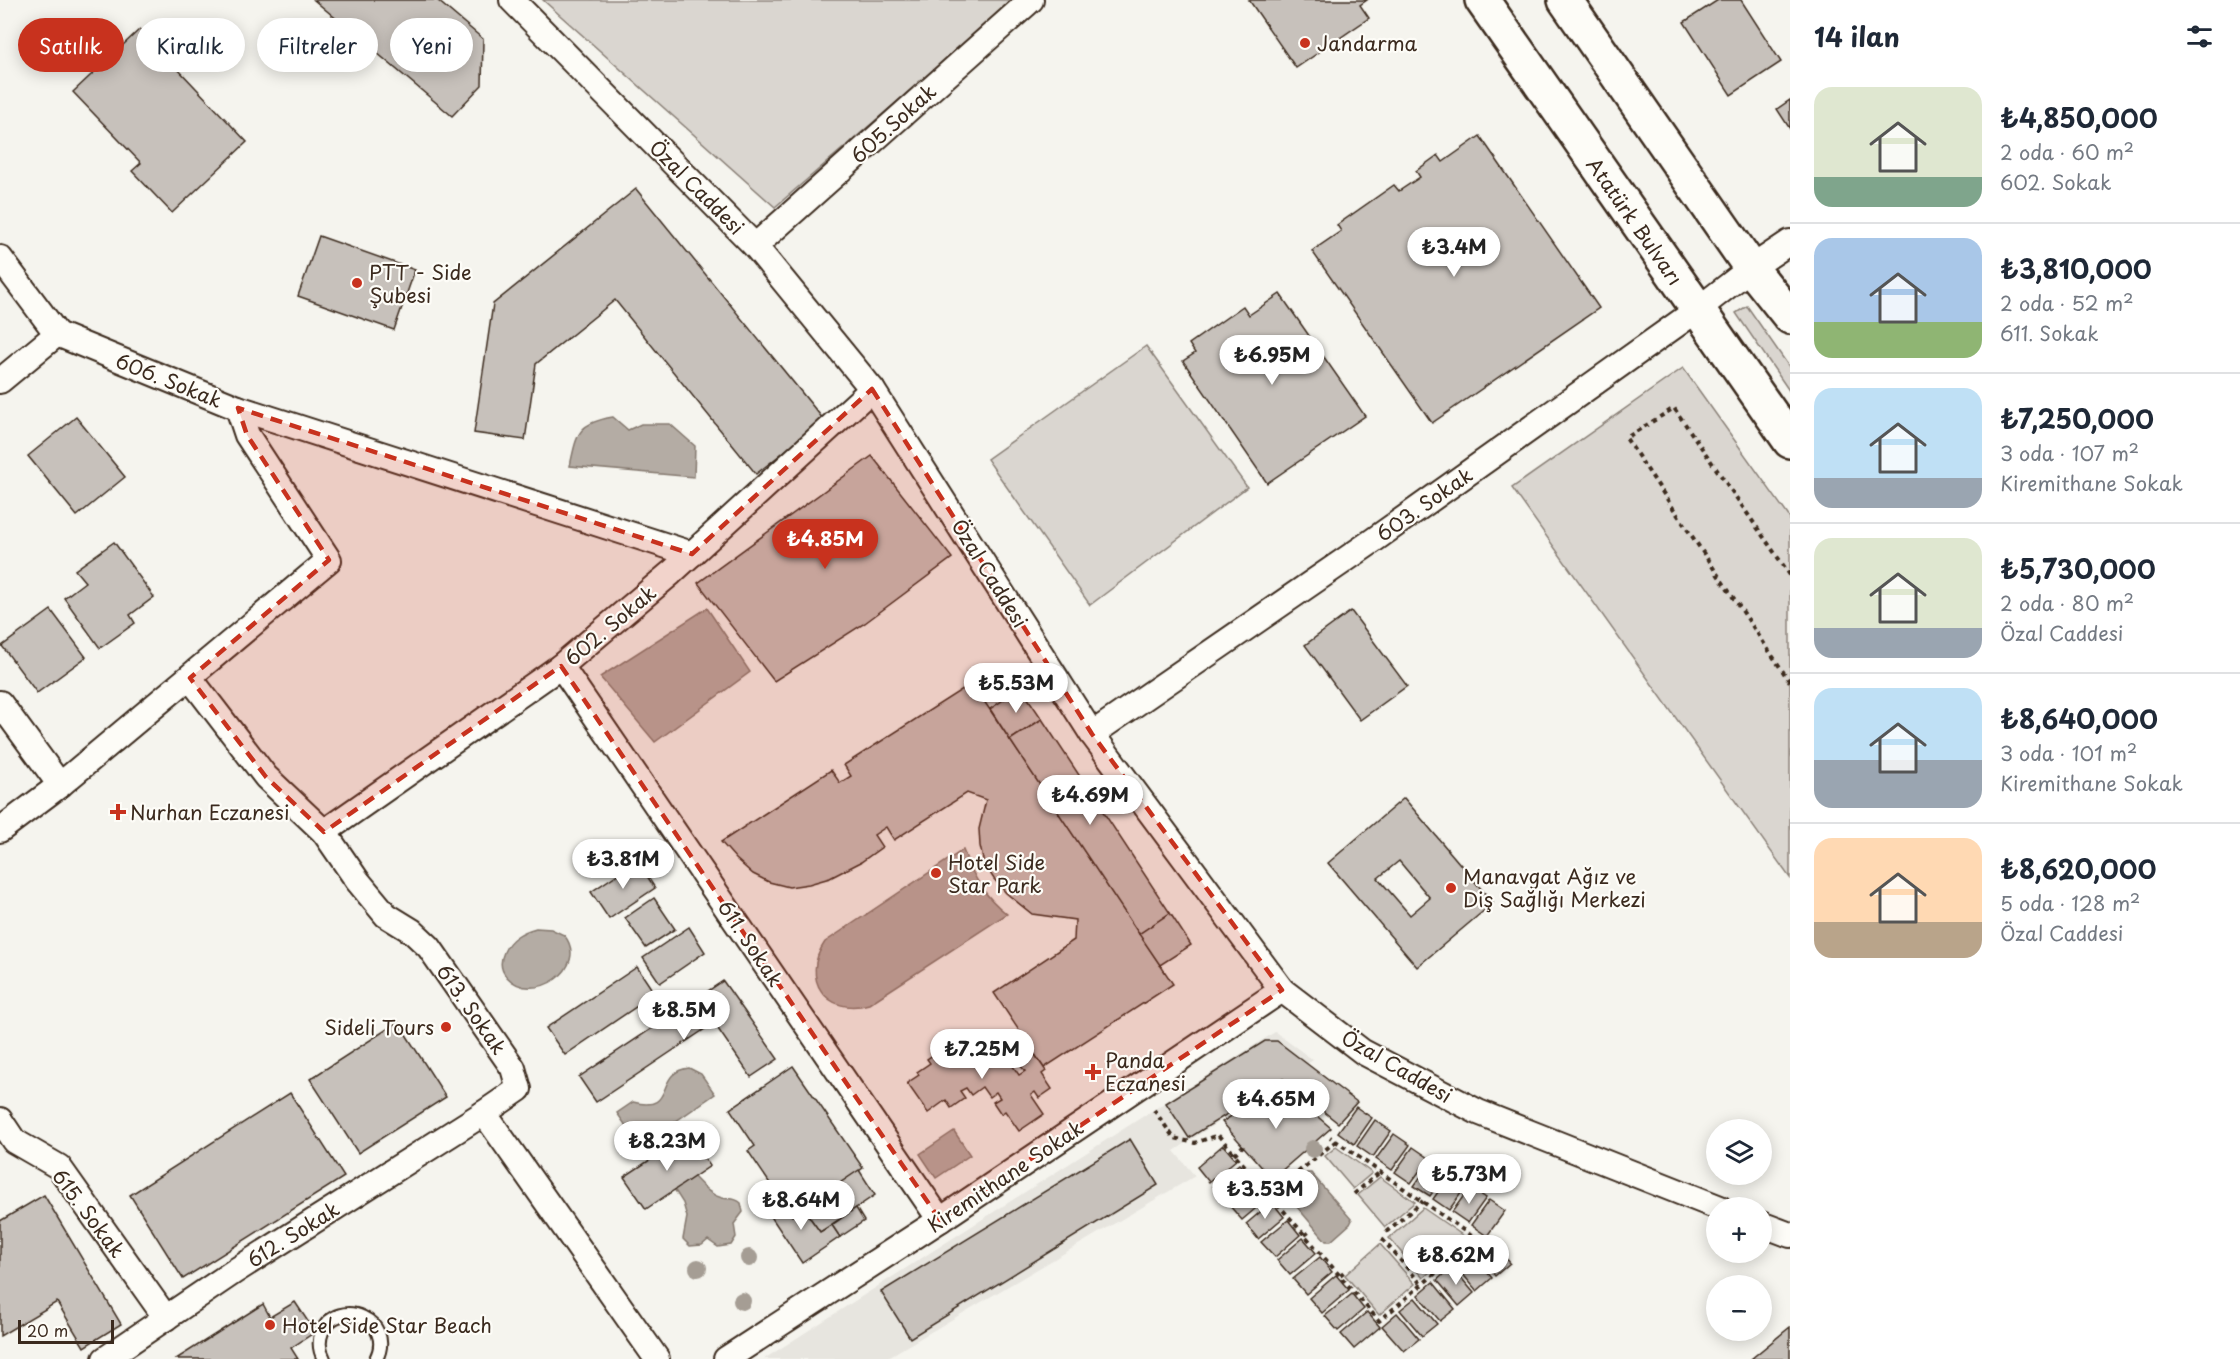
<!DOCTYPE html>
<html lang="tr">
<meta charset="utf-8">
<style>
:root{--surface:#fff;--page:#f6f6f7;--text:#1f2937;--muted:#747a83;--line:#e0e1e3;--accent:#c8321e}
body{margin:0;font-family:"Playpen Sans",sans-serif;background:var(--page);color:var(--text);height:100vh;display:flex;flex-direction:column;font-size:22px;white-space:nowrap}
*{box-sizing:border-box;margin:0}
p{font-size:20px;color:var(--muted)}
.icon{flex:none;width:33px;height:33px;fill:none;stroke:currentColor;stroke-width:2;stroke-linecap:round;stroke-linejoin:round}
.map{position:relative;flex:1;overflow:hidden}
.details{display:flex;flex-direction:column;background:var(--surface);width:450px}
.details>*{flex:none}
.hud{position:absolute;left:18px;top:18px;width:570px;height:54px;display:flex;gap:12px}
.buttons{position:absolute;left:1706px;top:1119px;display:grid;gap:12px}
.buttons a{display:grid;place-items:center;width:66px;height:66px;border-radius:50%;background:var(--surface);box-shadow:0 3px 15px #0003;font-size:30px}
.scale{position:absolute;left:18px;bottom:15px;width:96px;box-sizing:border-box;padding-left:6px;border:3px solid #3b2a1e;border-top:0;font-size:16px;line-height:21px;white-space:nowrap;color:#3b2a1e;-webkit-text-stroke:4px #fdfcf7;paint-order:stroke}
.price{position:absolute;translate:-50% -51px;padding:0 14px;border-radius:21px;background:#fff;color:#222;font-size:20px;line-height:39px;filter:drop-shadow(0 2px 3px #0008)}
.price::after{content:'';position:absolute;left:50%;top:36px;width:18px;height:14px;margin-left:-9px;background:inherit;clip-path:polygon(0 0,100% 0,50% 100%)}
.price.selected{background:var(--accent);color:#fff}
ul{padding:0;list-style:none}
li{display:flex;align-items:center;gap:18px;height:150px;padding:0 24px}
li+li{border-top:2px solid var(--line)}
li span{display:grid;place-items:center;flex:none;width:168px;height:120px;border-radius:18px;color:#555}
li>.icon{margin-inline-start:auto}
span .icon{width:72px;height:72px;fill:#fffc;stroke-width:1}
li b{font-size:26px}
h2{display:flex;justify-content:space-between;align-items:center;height:72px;padding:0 24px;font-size:26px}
.pill{padding:0 21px;border-radius:27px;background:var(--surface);box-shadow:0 3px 15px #0003;font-size:21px;line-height:54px}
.pill.selected{background:var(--accent);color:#fff}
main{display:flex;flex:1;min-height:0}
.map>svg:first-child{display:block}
.built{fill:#e7e5df}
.green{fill:#dad6d0;stroke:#8a8077;stroke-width:1.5}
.water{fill:#b4aca4;stroke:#84786e;stroke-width:1.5}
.building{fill:#c7c1bb;stroke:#3b2a1e;stroke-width:1.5;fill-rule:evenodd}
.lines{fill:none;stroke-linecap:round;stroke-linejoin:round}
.lane-casing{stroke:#3b2a1e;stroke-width:16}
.street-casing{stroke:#3b2a1e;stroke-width:28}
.secondary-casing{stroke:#3b2a1e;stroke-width:38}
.path{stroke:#3b2a1e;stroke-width:4;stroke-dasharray:4.5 4.5;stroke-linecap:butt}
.lane{stroke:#fdfcf7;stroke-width:12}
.street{stroke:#fdfcf7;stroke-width:24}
.secondary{stroke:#fdfcf7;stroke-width:33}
.tree{fill:#a59d94}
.marked{fill:#c8321e;fill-opacity:0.2;stroke:#c8321e;stroke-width:4.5;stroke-dasharray:12 8;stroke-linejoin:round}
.poi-dot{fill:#c8321e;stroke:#fdfcf7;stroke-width:2}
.labels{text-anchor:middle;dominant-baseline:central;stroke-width:4.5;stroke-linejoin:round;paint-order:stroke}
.poi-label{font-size:20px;fill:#3b2a1e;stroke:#fdfcf7;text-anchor:start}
.street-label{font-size:20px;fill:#3b2a1e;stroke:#fdfcf7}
</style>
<main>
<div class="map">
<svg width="1790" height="1359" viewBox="0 0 1790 1359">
<rect width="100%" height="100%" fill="#f5f4ee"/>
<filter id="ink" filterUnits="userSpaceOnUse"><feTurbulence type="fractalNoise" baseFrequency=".0167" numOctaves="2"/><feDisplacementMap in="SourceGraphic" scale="12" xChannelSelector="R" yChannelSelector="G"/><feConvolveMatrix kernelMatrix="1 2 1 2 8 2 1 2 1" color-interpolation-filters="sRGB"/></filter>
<g filter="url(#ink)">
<polygon class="built" points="1275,1032 1313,1060 1174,1151 1195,1176 885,1359 764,1359"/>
<g class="green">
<polygon points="543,0 1015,0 775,207"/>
<polygon points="1747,306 1790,368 1790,392 1736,313"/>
<polygon points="1146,346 1247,487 1090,605 987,459"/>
<polygon points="1683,368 1790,518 1790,878 1512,488"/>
<polygon points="1336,1147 1372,1173 1353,1189 1325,1156"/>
<polygon points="1380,1177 1415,1202 1385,1227 1358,1195"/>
<polygon points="1423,1208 1468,1239 1423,1278 1389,1238"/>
<polygon points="1380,1244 1415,1284 1379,1315 1345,1275"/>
</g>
<g class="water">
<path d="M613 417 628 430 641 424H670L695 446 694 477 570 466C577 433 578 423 613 417Z"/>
<polygon points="707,608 750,672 655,742 600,677"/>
<path d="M963 850C974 878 984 896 1007 914L869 1004C826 1017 800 978 825 942Z"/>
<path d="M536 928 551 929 564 935C591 968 533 1006 507 977 500 970 500 961 504 952 510 938 522 932 536 928Z"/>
<path d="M689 1068 701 1074 715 1094 640 1146 617 1113 633 1102C677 1114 653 1072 689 1068Z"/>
<polygon points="954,1131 970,1155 936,1178 920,1154"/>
<polygon points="1307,1173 1311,1173 1352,1220 1350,1224 1331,1241 1326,1241 1286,1194 1287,1190"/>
<path d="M693 1176C702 1185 710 1195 722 1198 730 1200 734 1197 741 1203L743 1212 734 1224 736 1237 731 1245 718 1247 708 1240 702 1245 690 1246 683 1239 687 1217 683 1203 674 1189Z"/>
</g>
<g class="building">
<polygon points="314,0 437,0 483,39 482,85 452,116"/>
<polygon points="1249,0 1367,0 1360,5 1369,18 1296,68"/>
<polygon points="1718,0 1741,0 1781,62 1731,95 1684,22"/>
<polygon points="140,29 247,142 172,213 132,171 141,163 73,92"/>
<polygon points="1790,100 1790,129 1777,109"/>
<polygon points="1480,136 1599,308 1432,423 1312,251 1341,231 1337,225 1394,185 1399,191 1420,177 1416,171 1438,155 1443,162"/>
<polygon points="636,189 824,420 756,474 615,300 536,364 525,440 474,433 493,304"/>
<polygon points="319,236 415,270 394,330 298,296"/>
<polygon points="1280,294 1365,416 1267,483 1183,361 1195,353 1189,344 1243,306 1249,315"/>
<polygon points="76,417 125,477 77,516 28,456"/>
<polygon points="872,456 952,558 865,623 774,681 698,583"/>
<polygon points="114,542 154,597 130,615 135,623 100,648 64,598 85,582 75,570"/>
<polygon points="51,610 86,657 37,693 2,646"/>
<polygon points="1351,611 1407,686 1360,720 1305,645"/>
<polygon points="972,683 1173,984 1044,1068 994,993 1074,940 1075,920 1032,914 1006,893 994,879 984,864 980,846 979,829 986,800 967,793 894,840 886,827 874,835 882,847 861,862 830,878 809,884 789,887 769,882 753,874 736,859 721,842 831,770 840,783 851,776 844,765"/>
<polygon points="1021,688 1042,719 1010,740 990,709"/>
<polygon points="1042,719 1170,913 1139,934 1010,740"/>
<path d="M1404 798 1493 903 1417 967 1328 863ZM1399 861 1430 898 1410 915 1378 878Z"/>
<polygon points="637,861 655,888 609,919 591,892"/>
<polygon points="654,898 675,929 646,948 625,918"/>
<polygon points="1170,913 1191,945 1160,965 1139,934"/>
<polygon points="689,927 705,952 660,983 643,958"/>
<polygon points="637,967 655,994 565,1055 546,1028"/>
<polygon points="723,981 778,1059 751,1077 714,1023 596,1102 579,1077"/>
<polygon points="398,1022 446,1097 358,1153 310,1079"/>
<polygon points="969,1036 1003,1042 1002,1050 1019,1075 1025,1071 1020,1065 1035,1055 1046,1071 1042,1074 1052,1089 1039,1098 1035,1092 1031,1095 1044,1114 1019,1131 1005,1111 1001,1114 993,1102 1000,1098 996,1092 989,1097 982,1087 971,1095 966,1088 960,1091 965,1098 951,1108 946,1100 928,1113 907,1083 919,1075 917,1072 930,1063 927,1059 942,1049 945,1053 955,1045 958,1049 968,1042"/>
<polygon points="1265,1041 1277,1041 1357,1102 1338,1123 1283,1079 1189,1138 1166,1103"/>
<polygon points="793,1066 863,1168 792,1216 748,1151 755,1146 730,1109"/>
<polygon points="1280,1085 1331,1128 1272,1179 1222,1122"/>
<polygon points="290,1093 344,1177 183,1279 130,1195"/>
<polygon points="1356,1107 1372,1118 1354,1144 1338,1132"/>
<polygon points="1375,1120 1391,1131 1373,1157 1357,1146"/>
<polygon points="689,1134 710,1166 646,1209 624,1177"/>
<polygon points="1394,1134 1410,1145 1392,1170 1376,1159"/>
<polygon points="1130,1139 1158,1185 910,1338 881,1292"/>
<polygon points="1223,1145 1236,1160 1209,1182 1197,1167"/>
<polygon points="1413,1147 1429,1158 1411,1183 1395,1172"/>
<polygon points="1432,1161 1448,1171 1430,1196 1414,1186"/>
<polygon points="1239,1164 1252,1178 1226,1201 1213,1186"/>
<polygon points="859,1170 875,1195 820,1232 803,1208"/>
<polygon points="1451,1174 1467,1185 1449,1210 1433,1199"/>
<polygon points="1255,1183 1268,1198 1242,1220 1229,1205"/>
<polygon points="1470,1187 1486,1198 1468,1223 1452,1212"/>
<polygon points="44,1195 121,1324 84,1347 57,1302 0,1336 0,1221"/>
<polygon points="780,1197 792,1216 803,1208 820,1232 832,1225 840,1237 802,1263 768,1212 768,1205"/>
<polygon points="1489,1200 1505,1211 1487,1236 1471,1225"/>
<polygon points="1272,1202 1284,1217 1258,1239 1246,1224"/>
<polygon points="856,1208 864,1221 840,1237 832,1225"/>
<polygon points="1288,1220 1300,1235 1275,1257 1261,1242"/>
<polygon points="1488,1237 1510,1263 1495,1276 1473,1249"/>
<polygon points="1303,1238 1316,1253 1290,1275 1277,1260"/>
<polygon points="1470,1252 1492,1278 1477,1291 1455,1265"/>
<polygon points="1320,1257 1332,1272 1306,1294 1293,1279"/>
<polygon points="1452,1267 1474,1293 1459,1306 1437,1280"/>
<polygon points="1336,1275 1349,1290 1322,1313 1309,1298"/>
<polygon points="1433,1282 1455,1309 1440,1321 1418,1295"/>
<polygon points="1352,1294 1364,1309 1338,1331 1325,1316"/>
<polygon points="1415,1298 1437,1324 1422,1336 1400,1310"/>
<polygon points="295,1302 315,1332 291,1348 298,1359 176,1359 263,1304 270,1317"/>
<polygon points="1367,1312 1380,1327 1354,1349 1341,1334"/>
<polygon points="1397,1313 1419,1339 1404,1351 1382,1326"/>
<polygon points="1790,1327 1790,1359 1751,1359"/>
</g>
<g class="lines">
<defs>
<path id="lane" d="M324 1359C319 1350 318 1342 322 1332 338 1295 396 1321 376 1359"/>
<g id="street">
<polyline points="512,0 755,246 872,389 1092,734 1282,990 1363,1052 1478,1112 1720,1208"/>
<polyline points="755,246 1031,0"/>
<polyline points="0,258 57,334 238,408 247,435 329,560 60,785 0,830"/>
<polyline points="0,381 57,334"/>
<polyline points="238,408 692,554"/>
<polyline points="561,666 940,1220"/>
<polyline points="190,678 266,777 324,832 357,880 386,915 412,931 429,947 513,1068 519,1089 484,1113 657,1359"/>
<polyline points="0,703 60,785"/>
<polyline points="1092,734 1371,542 1697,310 1751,268 1790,242"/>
<polyline points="324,832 561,666 671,573 872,389"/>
<polyline points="0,1120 14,1141 59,1167 166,1318"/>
<polyline points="1761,1224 1790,1235"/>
<polyline points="105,1359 235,1271 484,1113"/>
<polyline points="726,1359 940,1220 1282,990"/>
</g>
<g id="secondary">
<polyline points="1482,0 1790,441"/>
<polyline points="1565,0 1751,268 1790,317"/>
</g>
</defs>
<use href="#lane" class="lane-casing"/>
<use href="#street" class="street-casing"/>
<use href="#secondary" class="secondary-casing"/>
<g class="path">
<polyline points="1790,575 1674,408 1626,438 1790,682"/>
<polyline points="1154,1110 1174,1138 1195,1143 1218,1135 1379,1321 1476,1239 1330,1137"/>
<polyline points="1234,1154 1243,1146"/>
<polyline points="1354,1194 1380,1172"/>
<polyline points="1270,1195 1336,1141"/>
<polyline points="1386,1232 1423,1201"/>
<polyline points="1305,1235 1310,1231"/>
<polyline points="1382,1239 1422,1285"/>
<polyline points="1340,1275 1345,1271"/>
</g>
<use href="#lane" class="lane"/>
<use href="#street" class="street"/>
<use href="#secondary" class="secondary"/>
</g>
<g class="tree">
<circle cx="1313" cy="1149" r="9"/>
<circle cx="749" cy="1258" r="9"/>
<circle cx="698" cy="1268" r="9"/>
<circle cx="742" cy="1301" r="9"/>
</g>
</g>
<path class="marked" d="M872 389 1092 734 1282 990 940 1220 561 666 324 832 266 777 190 678 329 560 247 435 238 408 692 554Z"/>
<g class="poi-dot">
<circle cx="1305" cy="43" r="6"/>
<circle cx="357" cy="283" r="6"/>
<path d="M115 803h6v6h6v6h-6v6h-6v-6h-6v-6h6z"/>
<circle cx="936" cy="873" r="6"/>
<circle cx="1451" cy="888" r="6"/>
<circle cx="446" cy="1027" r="6"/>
<path d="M1090 1063h6v6h6v6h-6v6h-6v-6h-6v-6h6z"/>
<circle cx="270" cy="1325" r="6"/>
</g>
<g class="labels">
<g class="poi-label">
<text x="1317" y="43">Jandarma</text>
<text x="369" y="272">PTT - Side<tspan x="369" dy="23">Şubesi</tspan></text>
<text x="130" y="812">Nurhan Eczanesi</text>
<text x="948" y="862">Hotel Side<tspan x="948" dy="23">Star Park</tspan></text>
<text x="1463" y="876">Manavgat Ağız ve<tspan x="1463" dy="23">Diş Sağlığı Merkezi</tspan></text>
<text x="434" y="1027" text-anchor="end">Sideli Tours</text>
<text x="1105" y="1060">Panda<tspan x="1105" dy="23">Eczanesi</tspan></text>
<text x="282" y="1325">Hotel Side Star Beach</text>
</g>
<g class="street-label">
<text transform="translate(893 123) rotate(-42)">605.Sokak</text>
<text transform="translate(697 187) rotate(45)">Özal Caddesi</text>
<text transform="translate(1635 221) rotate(55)">Atatürk Bulvarı</text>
<text transform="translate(169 380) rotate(22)">606. Sokak</text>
<text transform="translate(1424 504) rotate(-35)">603. Sokak</text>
<text transform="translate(990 573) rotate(58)">Özal Caddesi</text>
<text transform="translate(610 625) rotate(-40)">602. Sokak</text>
<text transform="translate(751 943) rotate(56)">611. Sokak</text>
<text transform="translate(472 1009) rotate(55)">613. Sokak</text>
<text transform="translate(1397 1066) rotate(30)">Özal Caddesi</text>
<text transform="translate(1005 1176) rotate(-34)">Kiremithane Sokak</text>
<text transform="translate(89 1213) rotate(53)">615. Sokak</text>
<text transform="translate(293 1234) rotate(-32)">612. Sokak</text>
</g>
</g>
</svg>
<div class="buttons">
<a><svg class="icon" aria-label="layers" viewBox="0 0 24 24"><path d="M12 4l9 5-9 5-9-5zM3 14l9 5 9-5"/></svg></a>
<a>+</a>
<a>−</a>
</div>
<div class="scale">20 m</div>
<b class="price" style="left:1454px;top:278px">₺3.4M</b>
<b class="price" style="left:1272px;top:386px">₺6.95M</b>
<b class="price selected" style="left:825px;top:570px">₺4.85M</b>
<b class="price" style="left:1016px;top:714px">₺5.53M</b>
<b class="price" style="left:1090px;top:826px">₺4.69M</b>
<b class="price" style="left:623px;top:890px">₺3.81M</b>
<b class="price" style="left:684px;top:1041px">₺8.5M</b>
<b class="price" style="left:982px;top:1080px">₺7.25M</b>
<b class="price" style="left:1276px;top:1130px">₺4.65M</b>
<b class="price" style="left:667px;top:1172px">₺8.23M</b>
<b class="price" style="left:1469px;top:1205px">₺5.73M</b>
<b class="price" style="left:1265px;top:1220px">₺3.53M</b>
<b class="price" style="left:801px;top:1231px">₺8.64M</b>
<b class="price" style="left:1456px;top:1286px">₺8.62M</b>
<div class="hud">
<a class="pill selected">Satılık</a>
<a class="pill">Kiralık</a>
<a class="pill">Filtreler</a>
<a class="pill">Yeni</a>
</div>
</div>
<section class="details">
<h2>14 ilan<svg class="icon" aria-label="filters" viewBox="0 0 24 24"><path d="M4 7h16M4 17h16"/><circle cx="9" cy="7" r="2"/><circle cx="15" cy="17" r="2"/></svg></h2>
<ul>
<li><span style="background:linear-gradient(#dfe7d0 75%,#7fa58c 0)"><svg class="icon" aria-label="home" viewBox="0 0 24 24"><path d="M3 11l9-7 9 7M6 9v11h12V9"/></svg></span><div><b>₺4,850,000</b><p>2 oda · 60 m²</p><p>602. Sokak</p></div></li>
<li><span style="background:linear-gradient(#a9c7e8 70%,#8fb573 0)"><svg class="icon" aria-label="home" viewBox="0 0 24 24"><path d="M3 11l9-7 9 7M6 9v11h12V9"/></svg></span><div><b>₺3,810,000</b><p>2 oda · 52 m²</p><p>611. Sokak</p></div></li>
<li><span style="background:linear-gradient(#bfe0f5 75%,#9aa5b1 0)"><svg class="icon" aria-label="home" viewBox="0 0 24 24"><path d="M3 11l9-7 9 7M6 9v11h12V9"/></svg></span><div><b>₺7,250,000</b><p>3 oda · 107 m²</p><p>Kiremithane Sokak</p></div></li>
<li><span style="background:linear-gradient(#dfe7d0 75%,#9aa5b1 0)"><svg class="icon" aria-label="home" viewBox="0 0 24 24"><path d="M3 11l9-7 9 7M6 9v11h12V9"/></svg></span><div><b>₺5,730,000</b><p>2 oda · 80 m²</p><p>Özal Caddesi</p></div></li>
<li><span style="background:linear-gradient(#bfe0f5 60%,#9aa5b1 0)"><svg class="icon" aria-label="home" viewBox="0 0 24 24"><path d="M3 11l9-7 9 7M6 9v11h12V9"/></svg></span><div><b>₺8,640,000</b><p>3 oda · 101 m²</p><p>Kiremithane Sokak</p></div></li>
<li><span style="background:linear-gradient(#ffd9b3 70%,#b9a48a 0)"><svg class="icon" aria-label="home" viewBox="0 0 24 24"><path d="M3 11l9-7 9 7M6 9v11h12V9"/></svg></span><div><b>₺8,620,000</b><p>5 oda · 128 m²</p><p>Özal Caddesi</p></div></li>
</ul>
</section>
</main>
